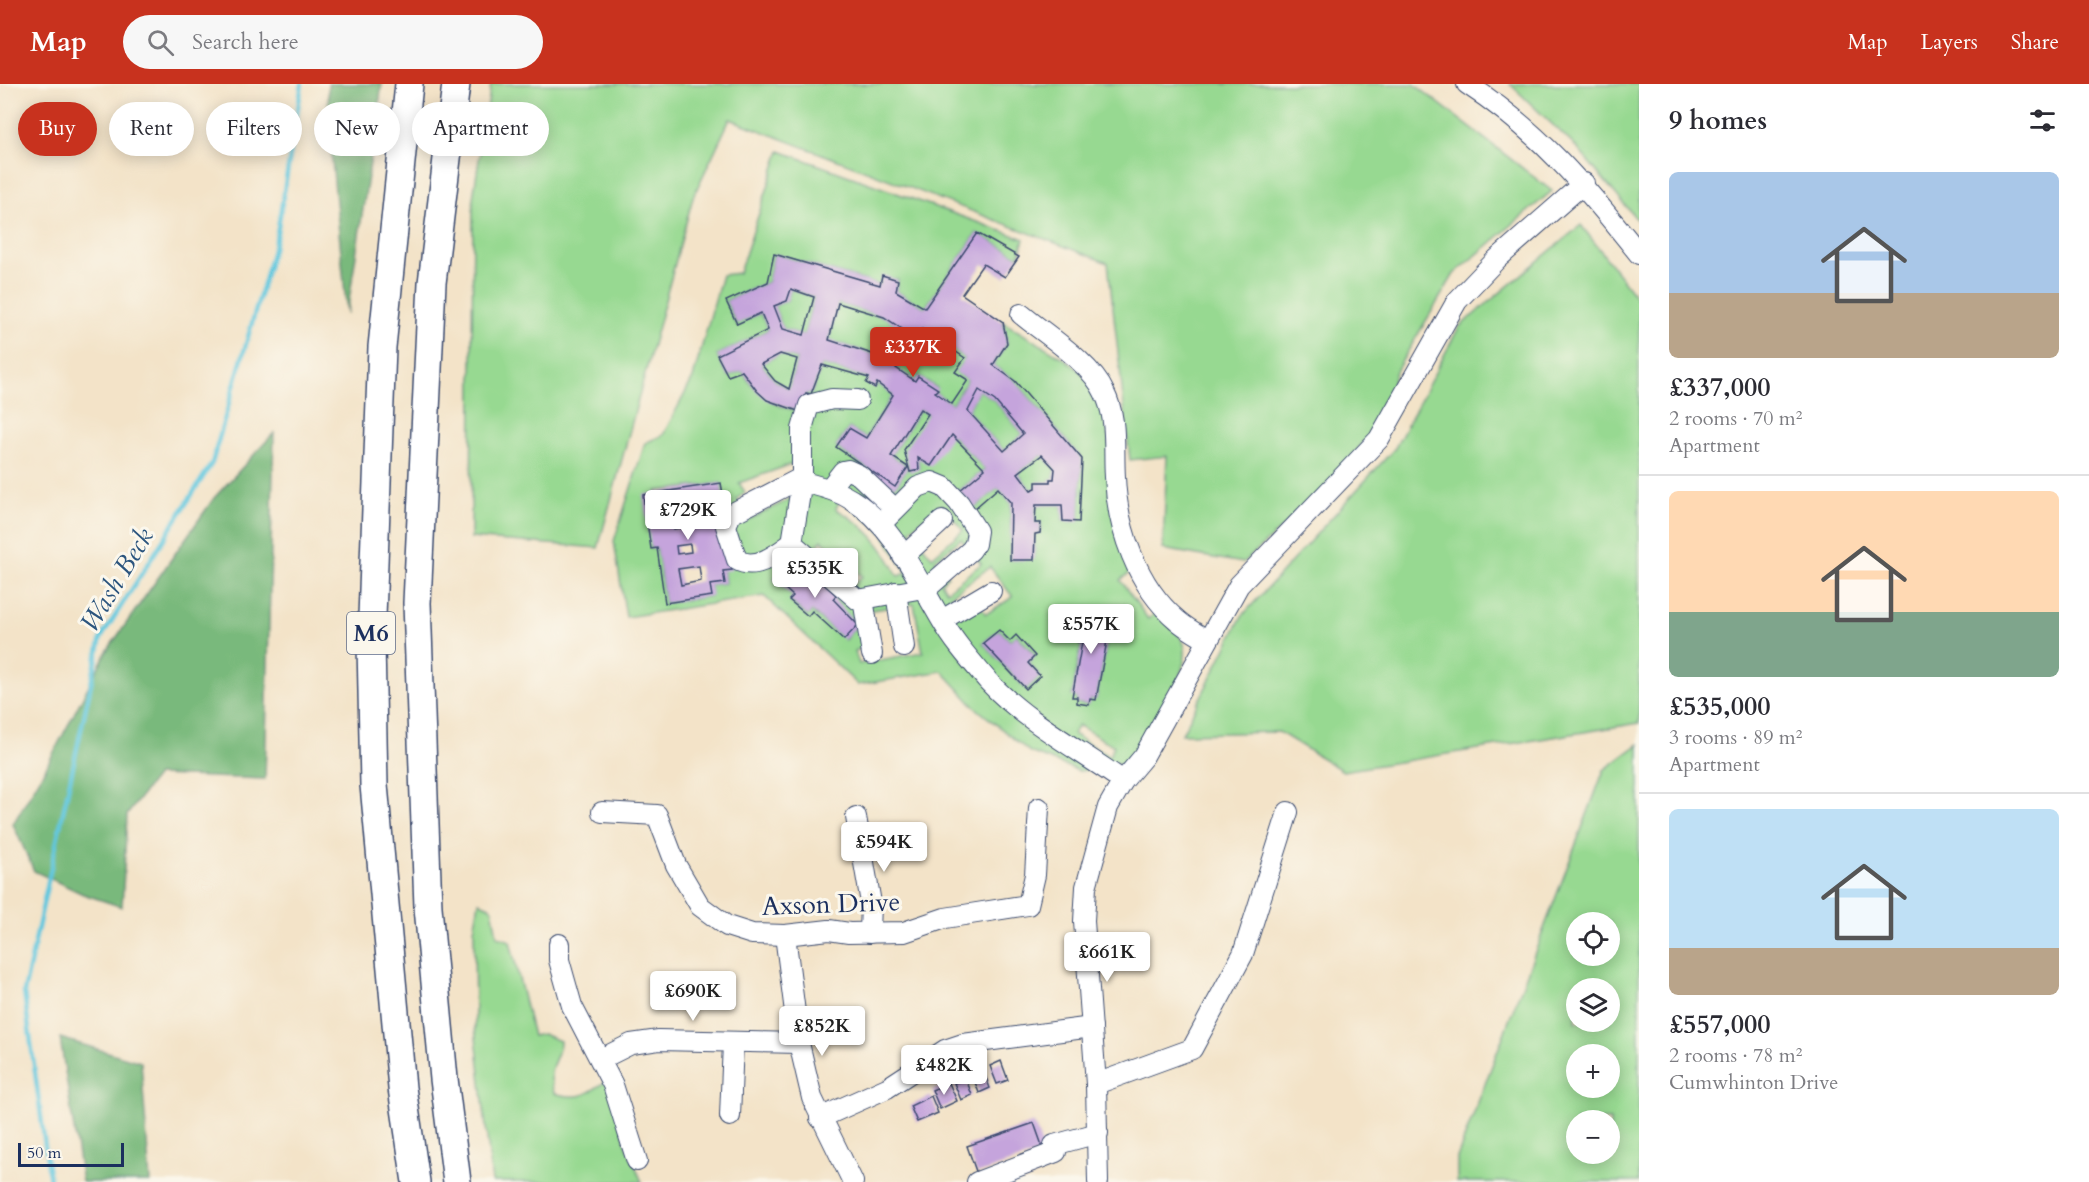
<!DOCTYPE html>
<meta charset="utf-8">
<style>
:root{--surface:#fff;--page:#f7f7f7;--text:#2b2b33;--muted:#7c7c81;--line:#e1e1e2;--accent:#c8321e}
body{margin:0;font-family:Cardo,serif;background:var(--page);color:var(--text);height:100vh;display:flex;flex-direction:column;font-size:22px;white-space:nowrap}
*{box-sizing:border-box;margin:0}
p{font-size:20px;color:var(--muted)}
.icon{flex:none;width:33px;height:33px;fill:none;stroke:currentColor;stroke-width:2;stroke-linecap:round;stroke-linejoin:round}
.map{position:relative;flex:1;overflow:hidden}
.sheet{display:flex;flex-direction:column;background:var(--surface);width:450px}
.sheet>*{flex:none}
.guide{position:absolute;left:18px;top:18px;width:570px;height:54px;display:flex;gap:12px}
.controls{position:absolute;left:1566px;top:828px;display:grid;gap:12px}
.controls a{display:grid;place-items:center;width:54px;height:54px;border-radius:50%;background:var(--surface);box-shadow:0 3px 15px #0003;font-size:30px}
.scale{position:absolute;left:18px;bottom:15px;width:106px;box-sizing:border-box;padding-left:6px;border:3px solid #1b2f5e;border-top:0;font-size:16px;line-height:21px;white-space:nowrap;color:#1b2f5e;-webkit-text-stroke:4px #fbf7ec;paint-order:stroke}
.price{position:absolute;translate:-50% -51px;padding:0 14px;border-radius:6px;background:#fff;color:#222;font-size:20px;line-height:39px;filter:drop-shadow(0 2px 3px #0008)}
.price::after{content:'';position:absolute;left:50%;top:36px;width:18px;height:14px;margin-left:-9px;background:inherit;clip-path:polygon(0 0,100% 0,50% 100%)}
.price.current{background:var(--accent);color:#fff}
ul{padding:0;list-style:none}
li{display:grid;align-content:center;gap:12px;height:318px;padding:0 30px}
li+li{border-top:2px solid var(--line)}
li span{display:grid;place-items:center;height:186px;border-radius:9px;color:#555}
li>.icon{margin-inline-start:auto}
span .icon{width:108px;height:108px;fill:#fffc;stroke-width:1}
li b{font-size:26px}
h2{display:flex;justify-content:space-between;align-items:center;height:72px;padding:0 30px;font-size:26px}
.pill{padding:0 21px;border-radius:27px;background:var(--surface);box-shadow:0 3px 15px #0003;font-size:21px;line-height:54px}
.pill.current{background:var(--accent);color:#fff}
header{display:flex;align-items:center;gap:36px;box-sizing:border-box;height:84px;padding:0 30px;background:var(--accent);color:#fff}
header strong{font-size:28px}
nav{display:flex;gap:33px;margin-inline-start:auto;font-size:21px}
.search{width:420px;height:54px;background:var(--page);display:flex;align-items:center;gap:15px;box-sizing:border-box;padding:0 21px;border-radius:33px;color:var(--muted);font-size:22px}
main{display:flex;flex:1;min-height:0}
.map>svg:first-child{display:block}
.green{fill:#97d991;stroke:#598478;stroke-width:1.5;fill-rule:evenodd}
.forest{fill:#79b97b;stroke:#4a746c;stroke-width:1.5}
.lines{fill:none;stroke-linecap:round;stroke-linejoin:round}
.stream{stroke:#61c7de;stroke-width:4.5}
.building{fill:#c5a4dc;fill-rule:evenodd}
.minor-casing{stroke:#3b4a6e;stroke-width:22}
.highway-casing{stroke:#3b4a6e;stroke-width:30}
.minor{stroke:#fff;stroke-width:20}
.highway{stroke:#fff;stroke-width:27}
.labels{text-anchor:middle;dominant-baseline:central;stroke-width:6;stroke-linejoin:round;paint-order:stroke}
.shield{fill:#fbf7ec;stroke:#5e6b89;stroke-width:1.5}
.shield-label{font-size:24px;font-weight:bold;fill:#1b2f5e}
.street-label{font-size:26px;fill:#1b2f5e;stroke:#fbf7ec}
.water-label{font-size:27px;font-style:italic;fill:#2c557e;stroke:#fbf7ec}
</style>
<header>
<strong>Map</strong>
<div class="search"><svg class="icon" aria-label="search" viewBox="0 0 24 24"><circle cx="10" cy="10" r="6"/><path d="M15 15l6 6"/></svg>Search here</div>
<nav><a>Map</a><a>Layers</a><a>Share</a></nav>
</header>
<main>
<div class="map">
<svg width="1639" height="1098" viewBox="0 0 1639 1098">
<rect width="100%" height="100%" fill="#fbf7ec"/>
<filter id="ink" filterUnits="userSpaceOnUse"><feTurbulence type="fractalNoise" baseFrequency=".0167" numOctaves="2"/><feDisplacementMap in="SourceGraphic" scale="12" xChannelSelector="R" yChannelSelector="G"/><feConvolveMatrix kernelMatrix="1 2 1 2 8 2 1 2 1" color-interpolation-filters="sRGB"/></filter>
<filter id="wash" filterUnits="userSpaceOnUse"><feTurbulence type="fractalNoise" baseFrequency=".008" numOctaves="4" result="noise"/><feDisplacementMap in="SourceGraphic" scale="24" xChannelSelector="R" yChannelSelector="G"/><feGaussianBlur stdDeviation="1.35" result="paint"/><feColorMatrix in="noise" values="0 0 0 0 0 0 0 0 0 0 0 0 0 0 0 0 0 1.4 0 .05"/><feComposite in="paint" operator="in"/></filter>
<g filter="url(#wash)">
<rect width="100%" height="100%" fill="#f3e3c8"/>
<g class="green">
<polygon points="491,0 1414,0 1552,107 1454,190 1396,287 1379,340 1321,409 1243,479 1163,465 1167,372 1130,376 1108,179 730,35 693,113 598,464 471,454 473,114"/>
<polygon points="1510,0 1639,0 1639,138 1577,64"/>
<path d="M780 67 1024 155 1019 173 977 149 925 224 896 207 898 196 882 192 880 201 774 170 768 198 726 217 736 240 761 229 768 246 717 271 728 292 742 287C756 309 775 325 802 327L806 309 811 310 822 281 869 294 875 303 877 299 893 311 866 354 849 344 836 363 895 403 908 383 891 372 920 325 928 330 910 387 919 385 918 374 952 351 985 385 959 407 976 423 998 404 1011 419 1010 476 1034 475 1035 450 1040 449 1041 439H1035L1036 421H1062L1063 437H1079L1082 375 1015 297 993 281 1007 259 1003 238 1065 275 1082 289 1102 315 1131 488 1120 496 1148 535 1156 529C1165 537 1180 548 1184 560 1193 587 1147 651 1132 677L1124 682 1108 676 1090 686 1079 687 1030 668 976 624 942 587 858 601 764 512 626 533 614 457 645 359 663 351 693 294 722 191 739 189ZM792 380 795 390 790 415 748 436 737 415 745 408 739 399ZM721 399 723 416 711 419 714 439 718 438 725 499 710 501 711 512 665 519 657 464 651 465 657 407ZM840 415 882 448 907 489 898 492C884 462 866 441 836 425ZM941 420 963 446 932 473 910 446ZM961 455 981 480 947 507 941 499 948 492 935 476ZM822 456 862 492 853 502 814 466ZM790 478 797 483 801 480 836 511 833 515 857 541 845 556 812 528 807 532 790 517 793 512 774 495ZM990 483 1013 513 986 530 978 520 963 529 950 512ZM914 520 923 568 859 580 855 567 864 563 858 528ZM1090 527 1112 531 1096 615H1090L1088 621 1077 619V613L1072 612 1082 558 1077 557 1082 528 1089 529ZM999 546 1010 557 1017 551 1035 571 1028 579 1040 592 1026 605 983 559ZM1078 641 1114 662 1109 672 1073 650Z"/>
<polygon points="1581,141 1639,217 1639,639 1343,687 1279,648 1182,650 1242,532 1395,364 1459,243"/>
<polygon points="791,205 814,213 804,251 783,245 774,222 787,217"/>
<polygon points="838,219 884,233 902,245 885,274 829,256"/>
<polygon points="922,245 965,274 956,288 968,296 952,320 935,308 937,304 919,292 915,297 896,284"/>
<polygon points="780,270 797,275 789,305 775,297 761,280"/>
<polygon points="979,306 995,317 1023,350 1004,367 968,327"/>
<polygon points="1042,371 1055,385 1054,395 1050,395 1050,398 1037,398 1036,404 1031,406 1018,389"/>
<path d="M1639 660V1098H1457V1074L1604 686ZM1576 838H1610V872H1576ZM1576 904H1610V938H1576ZM1576 970H1610V1004H1576ZM1610 1036V1070H1576V1036Z"/>
<path d="M479 818 492 824 497 852 510 857 533 952 543 950 560 957C559 981 545 977 554 1009 581 1017 588 1010 610 994L626 1061 642 1098H492L475 944 474 846Z"/>
</g>
<g class="forest">
<polygon points="328,0 382,0 347,230 329,46"/>
<polygon points="274,349 265,695 157,691 127,731 122,823 83,810 34,787 13,740 44,687 107,567 214,414"/>
<polygon points="60,954 141,978 150,1098 82,1098"/>
</g>
<g class="lines">
<polyline class="stream" points="50,1098 24,908 101,554 212,379 276,155 302,0"/>
</g>
<g id="blocks">
<g class="building">
<path d="M977 149 1019 173 1005 193 983 180 962 210 1003 238 1007 259 993 281 1015 297 1082 375 1079 438 1063 437 1062 421H1036L1035 439H1041L1040 449 1035 450 1034 476H1010L1011 419 998 404 975 424 959 407 985 385 952 351 931 382 918 374 919 386 910 388 904 366 928 330 920 325 891 372 908 383 895 403 836 363 849 344 866 354 893 311 877 299 875 304 866 299 869 294 822 281 811 310 806 309 802 327 795 326 767 316 757 307 742 287 728 292 717 271 768 246 761 229 737 240 726 217 768 198 774 170 880 201 882 191 898 196 896 207 925 224ZM791 205 814 213 804 251 783 245 774 222 787 217ZM838 219 884 233 902 245 885 274 829 256ZM922 245 965 274 955 288 968 296 952 320 935 308 938 305 918 292 915 297 896 284ZM780 270 797 275 789 305 775 297 761 280ZM979 306 995 317 1023 350 1004 367 968 327ZM1042 371 1055 385 1054 395H1050V398H1036V404L1031 406 1018 389Z"/>
<path d="M721 399 724 416 711 419 714 439 719 438 727 459 732 486 723 487 725 499 710 501 712 512 665 519 657 464 651 465 643 411ZM691 422 693 442 674 445 671 425ZM690 460 691 468 677 470 676 462ZM699 482 701 497 681 501 678 485Z"/>
<polygon points="790,477 797,483 801,480 836,511 833,515 858,541 844,556 812,527 808,532 789,516 793,512 774,495"/>
<polygon points="1090,527 1112,530 1096,616 1090,615 1089,621 1077,619 1077,613 1072,613 1082,558 1077,558 1082,528 1089,529"/>
<polygon points="999,546 1010,557 1016,551 1035,572 1028,579 1040,592 1026,605 983,559"/>
<polygon points="1001,977 1008,996 997,1000 990,982"/>
<polygon points="983,986 990,1004 979,1009 972,990"/>
<polygon points="966,995 972,1011 961,1016 954,999"/>
<polygon points="949,999 957,1017 940,1025 932,1006"/>
<polygon points="931,1012 938,1029 917,1038 910,1022"/>
<polygon points="1034,1039 1044,1067 977,1090 967,1062"/>
</g>
</g>
</g>
<g filter="url(#ink)">
<use href="#blocks" fill-opacity="0" stroke="#3b4a6e" stroke-width="1.5"/>
<g class="lines">
<defs>
<g id="minor">
<path d="M1467 0C1539 47 1586 103 1639 170"/>
<path d="M1021 230C1046 251 1091 279 1104 308 1118 335 1113 363 1115 393 1117 444 1137 502 1177 536 1186 544 1197 550 1207 556"/>
<path d="M858 316 832 315 809 321 802 345V397L792 459C777 470 756 487 737 476L726 442 731 430 797 396C816 402 835 405 852 416 893 441 917 495 941 535 954 558 971 577 988 597 1025 637 1078 665 1123 697"/>
<polyline points="829,405 843,387 848,386 859,391 895,425"/>
<polyline points="882,439 918,403 932,398 944,403 959,419 977,447 975,460 971,466 925,506"/>
<polyline points="792,459 858,516 923,504"/>
<polyline points="903,473 942,437"/>
<polyline points="896,508 904,563"/>
<polyline points="863,515 872,570"/>
<polyline points="942,536 991,507"/>
<polyline points="602,728 657,731 676,781 700,822 727,842 752,850 785,851 829,846 849,849 904,848 945,834 1028,821 1035,791 1039,724"/>
<polyline points="856,733 871,819 870,849"/>
<polyline points="785,851 799,959 812,1014 853,1098"/>
<polyline points="559,860 559,876 572,922 613,1001 637,1077"/>
<polyline points="601,975 631,960 659,956 799,959"/>
<polyline points="1096,1000 1192,965 1243,870 1288,728"/>
<polyline points="730,1032 733,959"/>
<polyline points="820,1034 887,1004 945,966 963,960 1092,943"/>
<polyline points="977,1098 1056,1068 1054,1061 1098,1049"/>
<polyline points="1098,1098 1096,1000 1084,837 1086,803 1108,723 1123,697 1144,672 1239,501 1379,355 1457,217 1497,175 1584,99"/>
</g>
<g id="highway">
<polyline points="409,0 382,263 371,560 374,701 402,1004 416,1098"/>
<polyline points="456,0 432,199 417,519 428,823 444,995 457,1098"/>
</g>
</defs>
<use href="#minor" class="minor-casing"/>
<use href="#highway" class="highway-casing"/>
<use href="#minor" class="minor"/>
<use href="#highway" class="highway"/>
</g>
</g>
<g class="labels">
<rect class="shield" x="347" y="528" width="48" height="42" rx="4.5"/>
<g class="shield-label">
<text x="371" y="549">M6</text>
</g>
<g class="street-label">
<text transform="translate(831 820) rotate(-2)">Axson Drive</text>
</g>
<g class="water-label">
<text transform="translate(117 496) rotate(-59)">Wash Beck</text>
</g>
</g>
</svg>
<div class="controls">
<a><svg class="icon" aria-label="locate" viewBox="0 0 24 24"><circle cx="12" cy="12" r="6"/><path d="M12 2v4M12 18v4M2 12h4M18 12h4"/></svg></a>
<a><svg class="icon" aria-label="layers" viewBox="0 0 24 24"><path d="M12 4l9 5-9 5-9-5zM3 14l9 5 9-5"/></svg></a>
<a>+</a>
<a>−</a>
</div>
<div class="scale">50 m</div>
<b class="price current" style="left:913px;top:294px">£337K</b>
<b class="price" style="left:688px;top:457px">£729K</b>
<b class="price" style="left:815px;top:515px">£535K</b>
<b class="price" style="left:1091px;top:571px">£557K</b>
<b class="price" style="left:884px;top:789px">£594K</b>
<b class="price" style="left:1107px;top:899px">£661K</b>
<b class="price" style="left:693px;top:938px">£690K</b>
<b class="price" style="left:822px;top:973px">£852K</b>
<b class="price" style="left:944px;top:1012px">£482K</b>
<div class="guide">
<a class="pill current">Buy</a>
<a class="pill">Rent</a>
<a class="pill">Filters</a>
<a class="pill">New</a>
<a class="pill">Apartment</a>
</div>
</div>
<section class="sheet">
<h2>9 homes<svg class="icon" aria-label="filters" viewBox="0 0 24 24"><path d="M4 7h16M4 17h16"/><circle cx="9" cy="7" r="2"/><circle cx="15" cy="17" r="2"/></svg></h2>
<ul>
<li><span style="background:linear-gradient(#a9c7e8 65%,#b9a48a 0)"><svg class="icon" aria-label="home" viewBox="0 0 24 24"><path d="M3 11l9-7 9 7M6 9v11h12V9"/></svg></span><div><b>£337,000</b><p>2 rooms · 70 m²</p><p>Apartment</p></div></li>
<li><span style="background:linear-gradient(#ffd9b3 65%,#7fa58c 0)"><svg class="icon" aria-label="home" viewBox="0 0 24 24"><path d="M3 11l9-7 9 7M6 9v11h12V9"/></svg></span><div><b>£535,000</b><p>3 rooms · 89 m²</p><p>Apartment</p></div></li>
<li><span style="background:linear-gradient(#bfe0f5 75%,#b9a48a 0)"><svg class="icon" aria-label="home" viewBox="0 0 24 24"><path d="M3 11l9-7 9 7M6 9v11h12V9"/></svg></span><div><b>£557,000</b><p>2 rooms · 78 m²</p><p>Cumwhinton Drive</p></div></li>
</ul>
</section>
</main>
